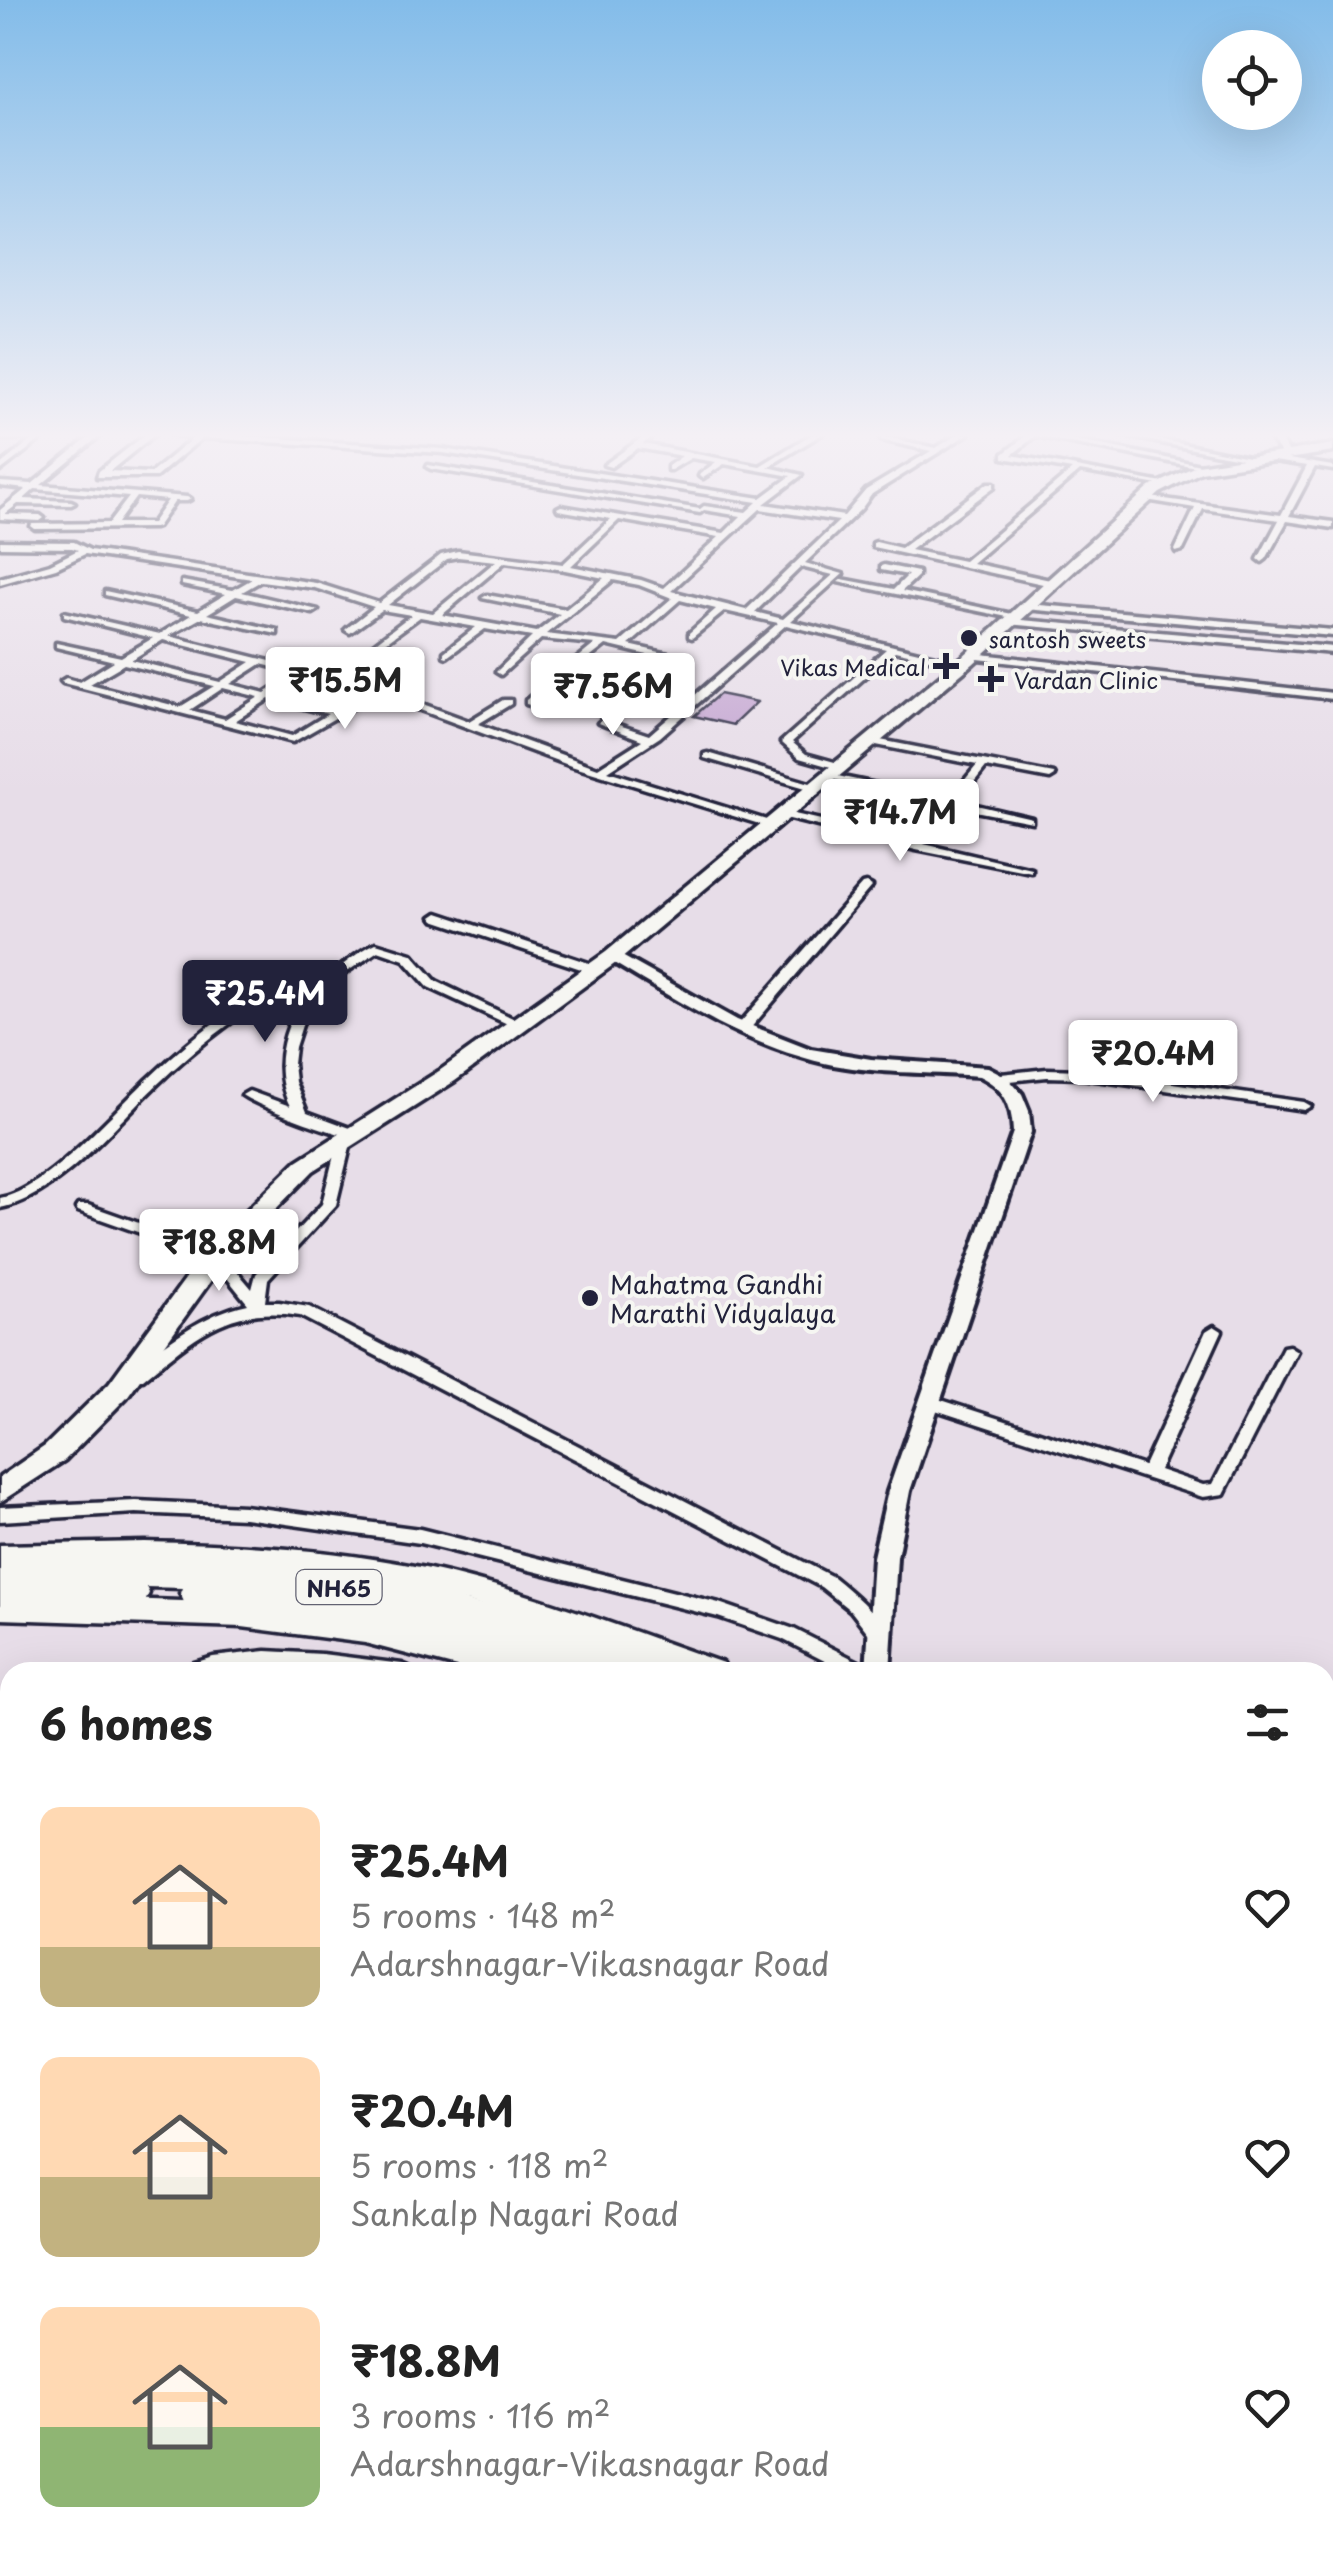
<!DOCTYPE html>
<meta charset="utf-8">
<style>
:root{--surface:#fff;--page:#f6f6f6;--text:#222;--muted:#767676;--accent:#22223b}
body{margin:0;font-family:"Playpen Sans",sans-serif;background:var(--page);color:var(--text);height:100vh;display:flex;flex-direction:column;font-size:38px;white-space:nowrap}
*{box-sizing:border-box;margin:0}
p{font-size:32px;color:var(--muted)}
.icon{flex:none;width:55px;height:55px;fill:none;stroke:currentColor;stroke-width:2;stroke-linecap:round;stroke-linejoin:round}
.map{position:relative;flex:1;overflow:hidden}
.drawer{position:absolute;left:0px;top:1662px;width:1335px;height:892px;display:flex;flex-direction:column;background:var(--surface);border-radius:30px 30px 0 0;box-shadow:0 10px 40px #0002}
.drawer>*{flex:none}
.buttons{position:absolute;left:1202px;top:30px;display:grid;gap:20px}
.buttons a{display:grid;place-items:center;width:100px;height:100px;border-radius:50%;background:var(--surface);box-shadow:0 10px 40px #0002;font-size:50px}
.price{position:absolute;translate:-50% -85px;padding:0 22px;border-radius:10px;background:#fff;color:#222;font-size:32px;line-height:65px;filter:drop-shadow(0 2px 5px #0008)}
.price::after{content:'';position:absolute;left:50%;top:60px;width:30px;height:22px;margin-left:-15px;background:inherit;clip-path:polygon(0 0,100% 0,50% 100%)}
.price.active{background:var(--accent);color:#fff}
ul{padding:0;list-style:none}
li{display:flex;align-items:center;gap:30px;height:250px;padding:0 40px}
li span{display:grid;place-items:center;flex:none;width:280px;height:200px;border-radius:20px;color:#555}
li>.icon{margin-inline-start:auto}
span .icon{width:120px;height:120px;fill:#fffc;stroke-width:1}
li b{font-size:42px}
h2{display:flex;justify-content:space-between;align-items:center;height:120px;padding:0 40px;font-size:42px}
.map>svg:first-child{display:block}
.building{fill:#c3a4d0;stroke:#22223b;stroke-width:2.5}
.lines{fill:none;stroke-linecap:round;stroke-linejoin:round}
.minor-casing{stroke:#22223b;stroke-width:7}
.tertiary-casing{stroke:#22223b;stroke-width:8}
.primary-casing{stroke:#22223b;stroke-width:7}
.trunk-casing{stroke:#22223b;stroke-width:7}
.minor{fill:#f6f6f2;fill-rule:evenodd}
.tertiary{fill:#f6f6f2;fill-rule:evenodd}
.primary{fill:#f6f6f2;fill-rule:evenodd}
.trunk{fill:#f6f6f2;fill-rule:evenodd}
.rail{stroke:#22223b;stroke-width:10}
.poi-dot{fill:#22223b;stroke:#f6f6f2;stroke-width:4}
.labels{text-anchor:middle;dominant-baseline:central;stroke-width:8;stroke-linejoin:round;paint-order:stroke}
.far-poi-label{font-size:22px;fill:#22223b;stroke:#f6f6f2;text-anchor:start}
.shield{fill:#f6f6f2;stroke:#626272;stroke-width:2.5}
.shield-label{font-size:22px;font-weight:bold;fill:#22223b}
.poi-label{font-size:25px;fill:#22223b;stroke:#f6f6f2;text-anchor:start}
</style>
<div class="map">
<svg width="1333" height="2554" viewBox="0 0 1333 2554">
<rect width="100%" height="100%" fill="#e7dde8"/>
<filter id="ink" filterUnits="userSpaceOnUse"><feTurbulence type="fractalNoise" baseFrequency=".01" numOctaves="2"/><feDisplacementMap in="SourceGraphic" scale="20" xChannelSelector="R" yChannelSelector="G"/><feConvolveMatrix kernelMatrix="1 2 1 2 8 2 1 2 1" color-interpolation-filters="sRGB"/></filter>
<g filter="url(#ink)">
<polygon class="building" points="719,694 739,698 757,702 733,725 694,716"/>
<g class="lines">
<defs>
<g id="minor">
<polygon points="66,434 44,437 0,471 0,465 34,438 0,439 0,435"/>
<path d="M93 434H102L41 485 187 497 191 499 187 501H175L157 527 154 528 35 529 31 526 32 524 109 523 129 497 35 489 24 499 71 501 75 503 71 505 18 504 5 514 40 515 44 518 40 521 0 519V510L26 489 0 486V482L32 484ZM136 497 168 500 152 523H117Z"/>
<path d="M146 434H155L110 471 151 473 193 438 170 434H213L443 449 761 498 791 476 724 464 703 478 699 476 700 474 716 462 691 458 671 470H668V466L682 456 638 448 611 467 604 465 647 434H656L643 444 760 466 812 434H822L768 467 802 475 764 504 844 516 866 490 931 451 881 440V436L936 448 958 434H968L872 494 861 509 805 563 843 574 791 621 968 664 963 667 895 651 792 742 806 754 842 764 843 766 838 769 799 758 781 742 886 649 786 625 660 737 608 771 773 822V826L769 827 571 766 377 694 293 742 63 683 61 681 66 678 80 682 114 661 56 647V643L121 657 153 638 64 616V612L160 634 191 615 105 595V591L198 611 226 594 182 585V581L233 590 252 579 85 554 56 568 0 584V578L50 564 78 550 72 548 0 547V541L74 542 90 550 316 583 379 603 441 555 458 551 563 564 611 519 558 510 557 508 561 506 724 533 741 516 704 510 700 513 431 469 427 467 428 465 700 509 704 506 746 512 757 502 443 453 202 438 156 477H97L99 471ZM760 509 839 521 746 610 671 591ZM619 520 719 537 664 588 641 580 571 566ZM458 557 496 561 433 613 388 605 447 559ZM505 562 565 570 604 578 566 609 487 595 482 598 560 614 537 632 442 615ZM801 567 833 575 783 619 755 612ZM613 580 639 585 672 598 620 643 546 634ZM261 581 315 588 374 607 347 628 345 630 350 633 382 610 411 615 368 648 366 650 371 653 420 617 476 627 444 652V656L447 657 485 629 532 637 498 670 496 672 501 675 541 639 595 644 526 700V704L530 705 606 645 668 660 598 723 642 740 598 768 478 724 511 704V700H503L469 721 379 688 169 636 201 618 277 634V630L207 614 236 596 313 613 318 610 242 592ZM680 600 716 609 689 633V637L692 638 725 611 778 623 649 735 610 722 679 660 673 655 629 645ZM163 640 251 662 220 682 131 660ZM124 664 214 686 180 707 90 684ZM261 664 296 673 265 693 230 684ZM305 676 367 691 336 710 275 695ZM223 688 259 697 225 719 190 710ZM269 699 328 714 292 736 235 721Z"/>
<polygon points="1028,434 1048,434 1210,467 1206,469 1035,436 1012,455 1168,484 1164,486 1080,471 972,563 1055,581 1056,583 1052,586 873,547 873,543 876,542 901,548 988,483 994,483 994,487 910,550 964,561 1072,470 1003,458 1003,454"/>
<polygon points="1115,434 1132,434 1259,459 1255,461"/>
<polygon points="1264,455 1333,466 1333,470 1315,467 1289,516 1333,522 1333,528 1287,521 1266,559 1262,562 1258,559 1279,520 1203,509 1183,550 1176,552 1175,550 1195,508 1146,500 1143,500 1143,496 1281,515 1307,466 1261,459 1260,457"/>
<polygon points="884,565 918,572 918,576 902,591 1022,616 1017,619 838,582 842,579 894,589 908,575 881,570 881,566"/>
<polygon points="1028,604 1333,630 1333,636 1025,609 1023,607"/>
<polygon points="1010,619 1333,647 1333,653 1007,624 1007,620"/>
<polygon points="972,653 1333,693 1333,699 969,658 969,654"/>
<polygon points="870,738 1054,774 1055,776 1050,779 986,767 959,801 1032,818 1032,822 954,807 924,844 1032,869 1032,873 916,850 777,816 776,814 781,811 915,841 945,805 823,777 823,773 949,799 977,765 866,743 865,741"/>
<polygon points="708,753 817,785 818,787 809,789 704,758 704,754"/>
<polygon points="866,883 872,886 870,888 749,1030 739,1030 738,1027 739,1024 862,884"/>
<polygon points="438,913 598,966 600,969 598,972 590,972 434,920 432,917"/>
<path d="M376 943 412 954 436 981 525 1024 524 1027H514L428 987 404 960 378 951 342 975 325 983 306 1013 295 1047 293 1064 295 1082 307 1112 361 1132 363 1135 361 1138C344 1139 257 1106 242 1095L249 1091 290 1106C269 1064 286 1020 312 984 288 981 270 995 250 1009 219 1031 188 1055 161 1081 118 1121 59 1197 0 1208V1198C46 1190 114 1111 149 1078 173 1055 199 1033 226 1014 245 1001 270 979 293 976 303 974 313 979 323 976 343 968 357 951 376 943Z"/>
<polygon points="1047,1069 1082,1070 1304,1102 1311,1106 1304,1110 1082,1078 1047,1077 1001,1082 994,1078 1001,1074"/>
<path d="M344 1139 351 1143 336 1205 268 1279 265 1302H279L309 1307 833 1577C854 1594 873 1610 887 1633L884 1638 878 1640 872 1638 851 1611 821 1587 300 1316C229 1304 195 1337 143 1379H131L129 1375 131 1371C167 1342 202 1314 248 1304L211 1258 78 1211 76 1208 78 1205H88L221 1252 252 1289 256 1274 322 1204 337 1143Z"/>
<polygon points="1214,1326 1222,1331 1159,1470 1203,1485 1213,1484 1283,1347 1289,1346 1297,1351 1226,1490 1224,1494 1203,1497 923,1406 921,1402 923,1398 929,1396 1144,1466 1206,1331"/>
<polygon points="136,1501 244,1506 420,1529 719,1603 794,1629 869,1667 871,1672 846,1672 782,1639 718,1617 420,1543 244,1518 136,1513 0,1521 0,1507"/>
<path d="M266 1651 322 1654 402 1664 409 1667 411 1672C365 1675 318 1667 272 1667 240 1666 210 1674 179 1672L181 1667 213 1657Z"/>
<polygon points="1333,2258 1333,2308 1325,2311 1325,2261"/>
<polygon points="1325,2359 1333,2362 1333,2554 1313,2554 1313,2545 1325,2545"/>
<polygon points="694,2545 721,2545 717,2554 690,2554"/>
<polygon points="1001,2545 1041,2545 1045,2554 1005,2554"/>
</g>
<g id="tertiary">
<polygon points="1267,434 1277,434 1291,456 1283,456"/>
<path d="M613 951 737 1020 811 1049 871 1059 988 1067 1007 1077 1022 1094 1029 1111 1031 1132 910 1491 897 1557 890 1672H866L873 1557 888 1491 1013 1132C1012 1104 1004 1088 979 1076 927 1072 874 1074 824 1063 744 1045 677 1000 607 959V953Z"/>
<polygon points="585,2545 621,2545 624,2554 588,2554"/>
</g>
<g id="primary">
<polygon points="1333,444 1333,452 1201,472 1160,493 973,664 620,960 455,1081 313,1171 225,1261 127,1397 65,1460 0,1502 0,1477 45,1446 109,1383 207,1249 297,1161 439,1071 606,952 961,658 1150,487 1198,465"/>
<path d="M145 1542C239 1544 333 1549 425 1568 527 1590 625 1629 723 1663L727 1672H677L469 1602 338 1576 193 1566 0 1567V1545Z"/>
<polygon points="0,1595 242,1603 365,1619 522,1659 533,1663 537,1672 476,1672 365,1643 242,1627 0,1619"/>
<polygon points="1325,1981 1333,1984 1333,2021 1325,2018"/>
<polygon points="1325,2081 1333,2084 1333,2124 1325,2121"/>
</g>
<g id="trunk">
<polygon points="0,1558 243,1564 408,1584 662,1658 674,1662 679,1672 617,1672 601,1668 603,1672 544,1672 442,1643 344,1621 196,1606 184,1602 180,1593 182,1588 146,1587 149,1593 145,1602 133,1606 0,1605"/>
<polygon points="1325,2011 1333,2014 1333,2055 1325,2052"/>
<polygon points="1325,2052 1333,2056 1333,2099 1325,2096"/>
</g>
</defs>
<use href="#minor" class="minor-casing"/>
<use href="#tertiary" class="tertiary-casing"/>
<use href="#primary" class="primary-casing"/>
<use href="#trunk" class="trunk-casing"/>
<use href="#minor" class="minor"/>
<use href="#tertiary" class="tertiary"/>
<use href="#primary" class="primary"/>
<use href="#trunk" class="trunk"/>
<g class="rail">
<polyline points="0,1942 10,1962"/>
<polyline points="0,1972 10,1991"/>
<polyline points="294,2545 299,2554"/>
<polyline points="311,2545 316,2554"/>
</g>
</g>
</g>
<linearGradient id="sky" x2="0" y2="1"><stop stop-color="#83bce9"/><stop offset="0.55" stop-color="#f4f0f5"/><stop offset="1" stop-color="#f4f0f5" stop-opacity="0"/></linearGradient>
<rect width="1333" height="792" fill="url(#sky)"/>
<g class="poi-dot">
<circle cx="969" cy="638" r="10"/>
<path d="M941 651h10v10h10v10h-10v10h-10v-10h-10v-10h10z"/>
<path d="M986 664h10v10h10v10h-10v10h-10v-10h-10v-10h10z"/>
<circle cx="590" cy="1298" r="10"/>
</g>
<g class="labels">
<g class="far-poi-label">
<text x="989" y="638">santosh sweets</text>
<text x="926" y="666" text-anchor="end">Vikas Medical</text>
<text x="1014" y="679">Vardan Clinic</text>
</g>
<rect class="shield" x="296.5" y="1570" width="85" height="34" rx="8"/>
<g class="shield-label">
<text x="339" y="1587">NH65</text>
</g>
<g class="poi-label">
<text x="610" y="1284">Mahatma Gandhi<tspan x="610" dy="29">Marathi Vidyalaya</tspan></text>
</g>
</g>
</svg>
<div class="buttons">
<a><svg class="icon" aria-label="locate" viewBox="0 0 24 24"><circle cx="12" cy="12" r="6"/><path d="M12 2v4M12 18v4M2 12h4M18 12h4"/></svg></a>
</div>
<b class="price" style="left:345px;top:732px">₹15.5M</b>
<b class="price" style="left:613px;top:738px">₹7.56M</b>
<b class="price" style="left:900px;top:864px">₹14.7M</b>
<b class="price active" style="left:265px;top:1045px">₹25.4M</b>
<b class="price" style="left:1153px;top:1105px">₹20.4M</b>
<b class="price" style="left:219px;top:1294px">₹18.8M</b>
<section class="drawer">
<h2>6 homes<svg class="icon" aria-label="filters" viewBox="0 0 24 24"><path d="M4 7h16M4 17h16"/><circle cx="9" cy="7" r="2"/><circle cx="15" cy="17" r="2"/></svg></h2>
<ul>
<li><span style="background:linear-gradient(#ffd9b3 70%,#c2b280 0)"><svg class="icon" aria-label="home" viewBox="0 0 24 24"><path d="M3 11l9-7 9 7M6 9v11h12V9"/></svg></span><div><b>₹25.4M</b><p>5 rooms · 148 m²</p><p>Adarshnagar-Vikasnagar Road</p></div><svg class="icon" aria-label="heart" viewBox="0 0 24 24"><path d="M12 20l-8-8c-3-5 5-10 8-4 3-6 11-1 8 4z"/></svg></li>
<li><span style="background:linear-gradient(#ffd9b3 60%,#c2b280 0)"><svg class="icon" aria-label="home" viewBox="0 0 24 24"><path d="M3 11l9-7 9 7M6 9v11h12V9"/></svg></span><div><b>₹20.4M</b><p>5 rooms · 118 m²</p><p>Sankalp Nagari Road</p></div><svg class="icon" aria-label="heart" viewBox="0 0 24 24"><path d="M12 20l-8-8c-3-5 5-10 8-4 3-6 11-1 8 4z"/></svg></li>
<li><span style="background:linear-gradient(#ffd9b3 60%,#8fb573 0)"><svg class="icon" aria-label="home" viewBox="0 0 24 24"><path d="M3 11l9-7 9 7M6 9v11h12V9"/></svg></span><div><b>₹18.8M</b><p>3 rooms · 116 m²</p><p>Adarshnagar-Vikasnagar Road</p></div><svg class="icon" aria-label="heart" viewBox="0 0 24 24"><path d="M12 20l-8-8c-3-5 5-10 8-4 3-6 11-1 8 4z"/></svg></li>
</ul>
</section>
</div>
